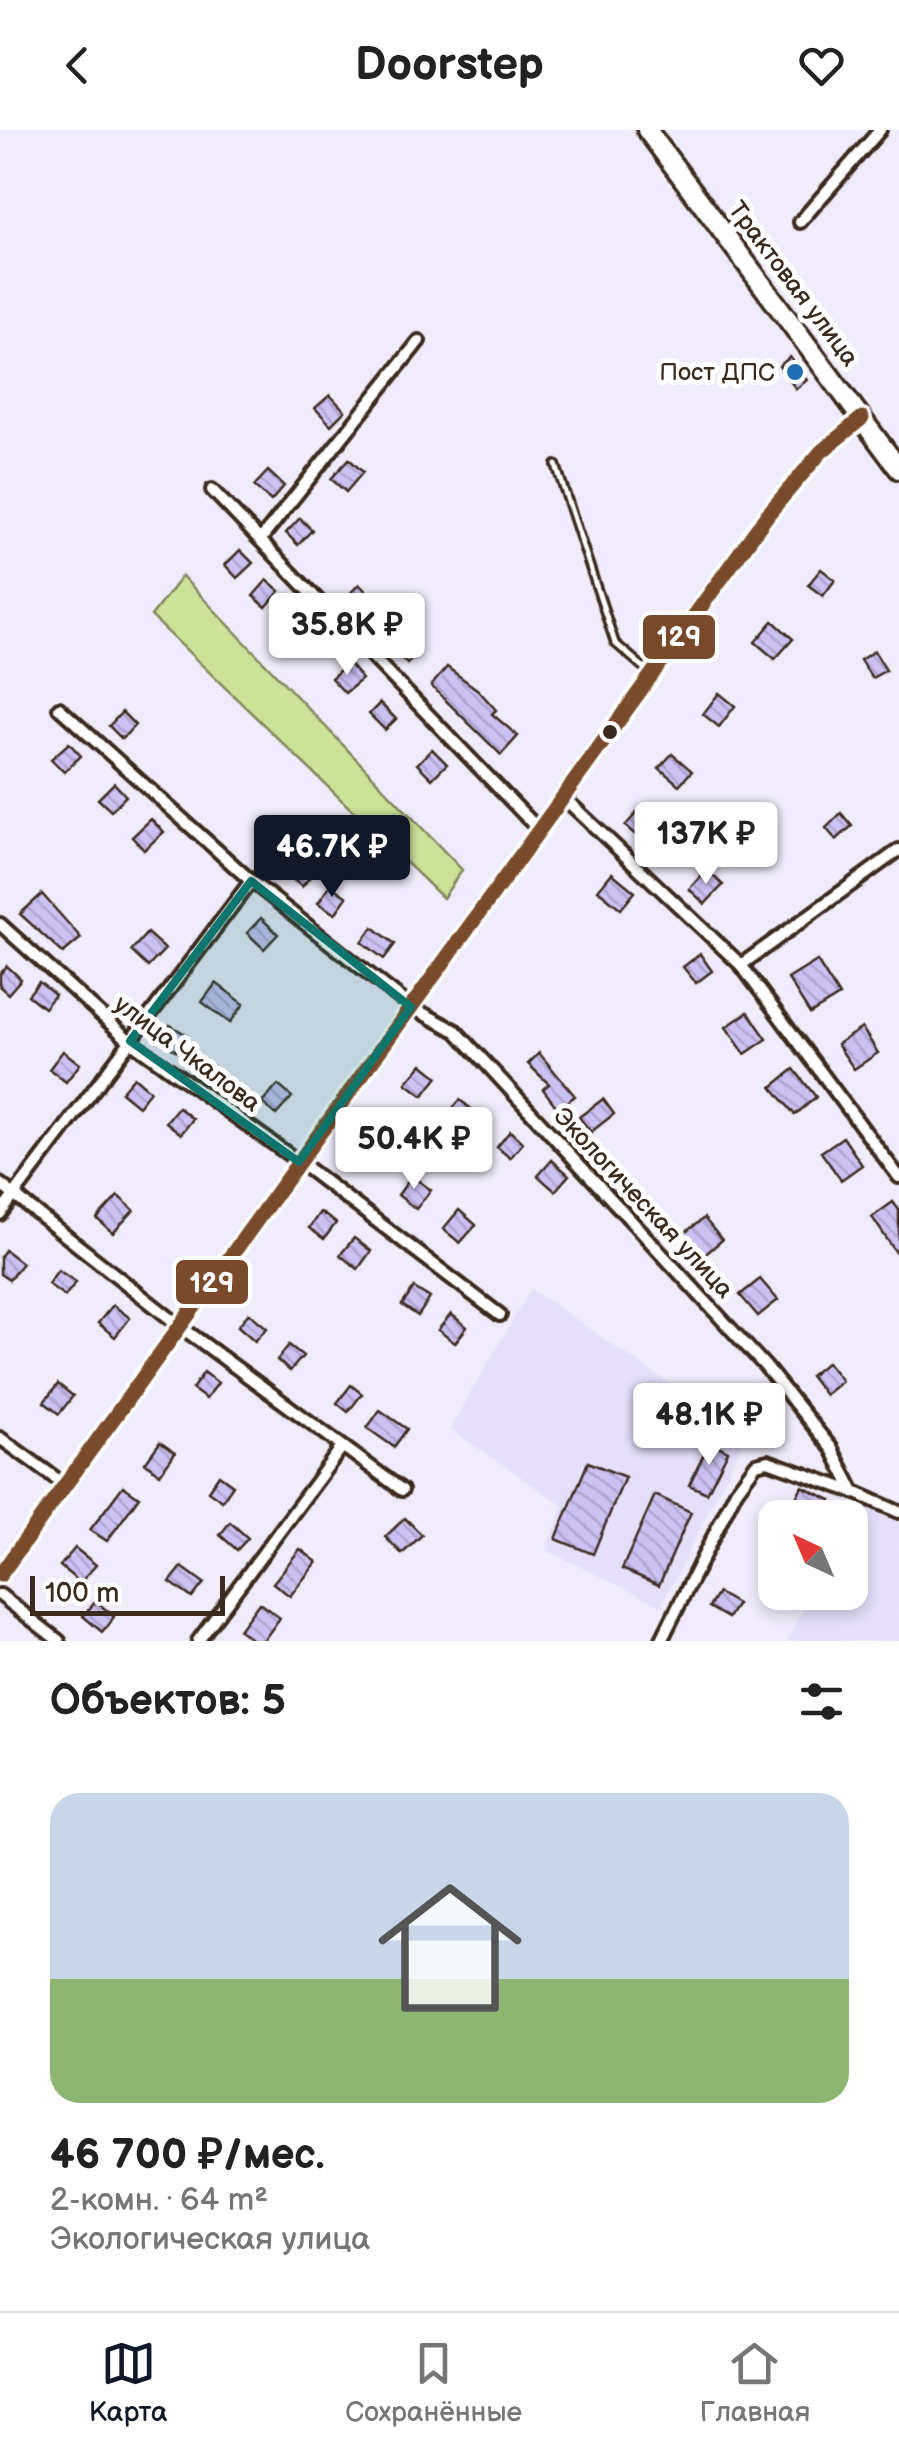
<!DOCTYPE html>
<html lang="ru">
<meta charset="utf-8">
<style>
:root{--surface:#fff;--page:#f6f6f6;--text:#222;--muted:#767676;--line:#e0e0e0;--accent:#111827}
body{margin:0;font-family:"Balsamiq Sans",sans-serif;background:var(--page);color:var(--text);height:100vh;display:flex;flex-direction:column;font-size:38px;white-space:nowrap}
*{box-sizing:border-box;margin:0}
p{font-size:32px;color:var(--muted)}
.icon{flex:none;width:55px;height:55px;fill:none;stroke:currentColor;stroke-width:2;stroke-linecap:round;stroke-linejoin:round}
.map{position:relative;height:1511px;overflow:hidden}
.drawer{display:flex;flex-direction:column;background:var(--surface);flex:1}
.drawer>*{flex:none}
.needle{width:65px;rotate:316deg}
.buttons{position:absolute;left:758px;top:1370px;display:grid;gap:20px}
.buttons a{display:grid;place-items:center;width:110px;height:110px;border-radius:20px;background:var(--surface);box-shadow:0 5px 15px #0003;font-size:50px}
.scale{position:absolute;left:30px;bottom:25px;width:195px;box-sizing:border-box;padding-left:10px;border:5px solid #3b2a1e;border-top:0;font-size:28px;line-height:35px;white-space:nowrap;color:#3b2a1e;-webkit-text-stroke:8px #fff;paint-order:stroke}
.price{position:absolute;translate:-50% -85px;padding:0 22px;border-radius:10px;background:#fff;color:#222;font-size:32px;line-height:65px;filter:drop-shadow(0 2px 5px #0008)}
.price::after{content:'';position:absolute;left:50%;top:60px;width:30px;height:22px;margin-left:-15px;background:inherit;clip-path:polygon(0 0,100% 0,50% 100%)}
.price.active{background:var(--accent);color:#fff}
ul{padding:0;list-style:none}
li{display:grid;align-content:center;gap:20px;height:530px;padding:0 50px}
li span{display:grid;place-items:center;height:310px;border-radius:30px;color:#555}
li>.icon{margin-inline-start:auto}
span .icon{width:180px;height:180px;fill:#fffc;stroke-width:1}
li b{font-size:42px}
h2{display:flex;justify-content:space-between;align-items:center;height:120px;padding:0 50px;font-size:42px}
header{display:flex;justify-content:space-between;align-items:center;height:130px;padding:0 50px;background:var(--surface);font-size:45px;font-weight:600}
.dock{display:flex;justify-content:space-around;align-items:center;height:140px;border-top:2px solid var(--line);background:var(--surface);font-size:28px;color:var(--muted)}
.dock a{display:grid;justify-items:center;gap:5px}
.dock .active{color:var(--accent)}
.map>svg:first-child{display:block}
.built{fill:#e5dff9}
.garden{fill:#cbe298;stroke:#83865b;stroke-width:2.5}
.building{fill:url(#building-back-hatch);stroke:#3b2a1e;stroke-width:2.5}
.lines{fill:none;stroke-linecap:round;stroke-linejoin:round}
.service-casing{stroke:#3b2a1e;stroke-width:12}
.minor-casing{stroke:#3b2a1e;stroke-width:18}
.trunk-casing{stroke:#3b2a1e;stroke-width:25}
.service{stroke:#fff;stroke-width:5}
.minor{stroke:#fff;stroke-width:10}
.trunk{stroke:#fff;stroke-width:18}
.bus-1-casing{stroke:#fff;stroke-width:22}
.bus-1{stroke:#7a4b2a;stroke-width:15}
.marked{fill:#0f766e;fill-opacity:0.2;stroke:#0f766e;stroke-width:8;stroke-linejoin:round}
.poi-dot{fill:#1f6fb2;stroke:#fff;stroke-width:4}
.bus-dot{fill:#3b2a1e;stroke:#fff;stroke-width:4}
.labels{text-anchor:middle;dominant-baseline:central;stroke-width:10;stroke-linejoin:round;paint-order:stroke}
.street-label{font-size:25px;fill:#3b2a1e;stroke:#fff}
.poi-label{font-size:25px;fill:#3b2a1e;stroke:#fff;text-anchor:end}
.line-badge{stroke:#fff;stroke-width:4}
.badge-label{font-size:28px;text-anchor:middle;font-weight:bold;fill:#fff}
</style>
<header><svg class="icon" aria-label="back" viewBox="0 0 24 24"><path d="M15 5l-7 7 7 7"/></svg>Doorstep<svg class="icon" aria-label="heart" viewBox="0 0 24 24"><path d="M12 20l-8-8c-3-5 5-10 8-4 3-6 11-1 8 4z"/></svg></header>
<div class="map">
<svg width="899" height="1511" viewBox="0 0 899 1511">
<defs>
<pattern id="building-back-hatch" width="6" height="6" patternUnits="userSpaceOnUse" patternTransform="scale(2.5)"><rect width="6" height="6" fill="#ccc1f3"/><path d="M-1 5l2 2M0 0l6 6M5-1l2 2" fill="none" stroke="#b0a6d0"/></pattern>
</defs>
<rect width="100%" height="100%" fill="#f0ecfb"/>
<filter id="ink" filterUnits="userSpaceOnUse"><feTurbulence type="fractalNoise" baseFrequency=".01" numOctaves="2"/><feDisplacementMap in="SourceGraphic" scale="20" xChannelSelector="R" yChannelSelector="G"/><feConvolveMatrix kernelMatrix="1 2 1 2 8 2 1 2 1" color-interpolation-filters="sRGB"/></filter>
<g filter="url(#ink)">
<g class="built">
<polygon points="531,1159 701,1275 715,1261 753,1292 661,1476 546,1420 564,1376 450,1299"/>
<polygon points="857,1373 899,1393 899,1511 787,1511 812,1463 850,1462 850,1388"/>
</g>
<polygon class="garden" points="182,446 462,740 443,768 151,486"/>
<g class="building">
<polygon points="790,227 807,250 796,259 779,236"/>
<polygon points="330,265 345,281 331,295 315,278"/>
<polygon points="349,329 363,342 346,362 331,349"/>
<polygon points="268,341 284,356 271,371 254,356"/>
<polygon points="300,388 312,400 298,415 286,403"/>
<polygon points="240,420 253,433 237,448 225,435"/>
<polygon points="821,439 835,450 823,466 808,455"/>
<polygon points="267,450 280,461 266,477 253,466"/>
<polygon points="359,454 376,472 362,486 345,469"/>
<polygon points="301,488 319,504 306,519 288,504"/>
<polygon points="773,491 793,509 775,529 755,512"/>
<polygon points="402,507 418,523 407,534 391,518"/>
<polygon points="874,521 886,540 872,548 860,530"/>
<polygon points="348,533 362,549 345,563 331,548"/>
<polygon points="447,537 478,560 496,580 492,584 518,606 501,625 431,556"/>
<polygon points="719,563 735,576 719,597 703,584"/>
<polygon points="380,573 396,589 385,600 369,584"/>
<polygon points="122,582 135,595 122,609 109,596"/>
<polygon points="69,613 81,626 64,642 51,629"/>
<polygon points="432,619 447,634 432,649 417,634"/>
<polygon points="672,624 692,641 679,655 659,638"/>
<polygon points="114,653 126,666 111,681 98,669"/>
<polygon points="642,677 660,693 644,712 625,696"/>
<polygon points="841,683 852,696 836,710 826,698"/>
<polygon points="151,689 164,702 144,720 132,707"/>
<polygon points="286,703 304,718 298,725 316,739 302,757 290,747 294,741 270,722"/>
<polygon points="707,740 723,755 705,774 689,759"/>
<polygon points="612,743 635,762 621,779 598,760"/>
<polygon points="330,755 347,767 335,784 318,773"/>
<polygon points="42,764 81,808 63,823 20,784"/>
<polygon points="261,788 278,804 264,819 247,803"/>
<polygon points="373,797 395,814 384,829 362,812"/>
<polygon points="147,803 165,819 148,837 131,821"/>
<polygon points="700,824 712,841 696,853 683,837"/>
<polygon points="817,831 839,866 810,884 788,849"/>
<polygon points="7,836 21,849 8,864 0,857 0,844"/>
<polygon points="39,852 55,865 44,878 28,865"/>
<polygon points="216,853 244,874 230,893 202,872"/>
<polygon points="748,882 767,909 745,924 726,897"/>
<polygon points="170,895 187,905 177,921 160,911"/>
<polygon points="862,898 878,923 854,939 837,914"/>
<polygon points="63,921 80,934 66,952 49,939"/>
<polygon points="539,923 575,966 558,979 543,959 549,954 528,934"/>
<polygon points="422,934 438,947 423,966 406,953"/>
<polygon points="794,939 816,967 795,985 772,957"/>
<polygon points="134,947 150,961 138,976 121,962"/>
<polygon points="278,955 292,967 276,985 262,973"/>
<polygon points="603,969 614,984 591,1002 579,987"/>
<polygon points="460,970 475,982 462,998 447,985"/>
<polygon points="178,977 193,989 181,1004 166,992"/>
<polygon points="510,1001 523,1013 510,1028 497,1017"/>
<polygon points="843,1007 862,1035 841,1050 821,1022"/>
<polygon points="552,1030 569,1045 555,1061 538,1046"/>
<polygon points="412,1046 431,1060 416,1079 398,1065"/>
<polygon points="118,1066 134,1080 113,1103 97,1089"/>
<polygon points="893,1072 899,1080 899,1127 872,1087"/>
<polygon points="459,1080 476,1095 460,1113 443,1099"/>
<polygon points="320,1082 336,1093 324,1109 309,1098"/>
<polygon points="704,1088 722,1110 701,1128 682,1105"/>
<polygon points="354,1108 371,1121 358,1139 340,1125"/>
<polygon points="5,1120 22,1133 9,1150 0,1144 0,1127"/>
<polygon points="58,1140 76,1152 65,1166 48,1154"/>
<polygon points="760,1149 778,1170 758,1186 740,1165"/>
<polygon points="414,1158 430,1168 418,1186 402,1175"/>
<polygon points="113,1175 130,1188 115,1207 98,1193"/>
<polygon points="249,1183 267,1198 255,1211 238,1196"/>
<polygon points="451,1184 467,1197 455,1213 438,1200"/>
<polygon points="289,1215 303,1226 290,1241 277,1230"/>
<polygon points="827,1232 842,1251 825,1265 810,1246"/>
<polygon points="204,1242 218,1253 206,1269 192,1259"/>
<polygon points="58,1254 73,1266 59,1284 44,1272"/>
<polygon points="351,1255 362,1264 348,1282 337,1273"/>
<polygon points="380,1280 407,1299 394,1317 367,1298"/>
<polygon points="160,1312 175,1323 160,1344 145,1333"/>
<polygon points="710,1312 728,1321 707,1363 689,1355"/>
<polygon points="588,1332 625,1347 593,1424 556,1409"/>
<polygon points="219,1345 233,1355 222,1371 208,1361"/>
<polygon points="123,1356 139,1367 107,1411 90,1400"/>
<polygon points="802,1356 831,1370 822,1388 804,1388 790,1380"/>
<polygon points="655,1365 691,1382 659,1455 622,1439"/>
<polygon points="405,1388 422,1405 402,1424 385,1407"/>
<polygon points="230,1392 248,1408 237,1420 220,1405"/>
<polygon points="75,1418 96,1435 80,1453 60,1436"/>
<polygon points="300,1419 317,1432 290,1466 273,1453"/>
<polygon points="182,1437 204,1453 192,1468 170,1452"/>
<polygon points="718,1463 737,1474 728,1488 709,1477"/>
<polygon points="96,1471 114,1487 102,1502 83,1486"/>
<polygon points="259,1473 280,1488 263,1511 254,1511 239,1500"/>
</g>
<g class="lines">
<defs>
<polyline id="service" points="556,335 615,513 651,544"/>
<g id="minor">
<polyline points="800,92 880,0"/>
<polyline points="212,360 538,699"/>
<polyline points="261,409 419,211"/>
<polyline points="59,578 251,751 411,877 456,901 765,1236 832,1319 854,1362 899,1382"/>
<polyline points="562,666 741,835 899,1047"/>
<polyline points="0,794 130,911 299,1032 500,1185"/>
<polyline points="741,835 899,720"/>
<polyline points="0,1054 181,1197 402,1360"/>
<polyline points="0,1084 251,751"/>
<polyline points="0,1308 65,1355"/>
<polyline points="0,1445 768,384 821,322 862,288"/>
<polyline points="0,1465 59,1511"/>
<polyline points="198,1511 342,1317"/>
<polyline points="661,1511 736,1361 756,1334 768,1331 854,1362"/>
</g>
<polyline id="trunk" points="647,0 899,339"/>
</defs>
<use href="#service" class="service-casing"/>
<use href="#minor" class="minor-casing"/>
<use href="#trunk" class="trunk-casing"/>
<use href="#service" class="service"/>
<use href="#minor" class="minor"/>
<use href="#trunk" class="trunk"/>
<defs>
<polyline id="bus-1" points="0,1445 768,384 821,322 862,288"/>
</defs>
<use href="#bus-1" class="bus-1-casing"/>
<use href="#bus-1" class="bus-1"/>
</g>
</g>
<path class="marked" d="M251 751 411 877 299 1032 130 911Z"/>
<circle class="poi-dot" cx="795" cy="242" r="10"/>
<circle class="bus-dot" cx="610" cy="602" r="9"/>
<g class="labels">
<g class="street-label">
<text transform="translate(793 154) rotate(53)">Трактовая улица</text>
<text transform="translate(187 924) rotate(37)">улица Чкалова</text>
<text transform="translate(643 1073) rotate(47)">Экологическая улица</text>
</g>
<g class="poi-label">
<text x="775" y="242">Пост ДПС</text>
</g>
</g>
<g class="line-badge">
<rect x="641" y="483" width="76" height="48" rx="10" fill="#7a4b2a"/>
<rect x="174" y="1128" width="76" height="48" rx="10" fill="#7a4b2a"/>
</g>
<g class="badge-label">
<text x="679" y="516">129</text>
<text x="212" y="1162">129</text>
</g>
</svg>
<div class="buttons">
<a><svg class="needle" viewBox="-14 -14 28 28"><path d="M0-13l5 13h-10z" fill="#e53935"/><path d="M0 13l5-13h-10z" fill="#767676"/></svg></a>
</div>
<div class="scale">100 m</div>
<b class="price" style="left:347px;top:548px">35.8K ₽</b>
<b class="price" style="left:706px;top:757px">137K ₽</b>
<b class="price active" style="left:332px;top:770px">46.7K ₽</b>
<b class="price" style="left:414px;top:1062px">50.4K ₽</b>
<b class="price" style="left:709px;top:1338px">48.1K ₽</b>
</div>
<section class="drawer">
<h2>Объектов: 5<svg class="icon" aria-label="filters" viewBox="0 0 24 24"><path d="M4 7h16M4 17h16"/><circle cx="9" cy="7" r="2"/><circle cx="15" cy="17" r="2"/></svg></h2>
<ul>
<li><span style="background:linear-gradient(#c9d6e8 60%,#8fb573 0)"><svg class="icon" aria-label="home" viewBox="0 0 24 24"><path d="M3 11l9-7 9 7M6 9v11h12V9"/></svg></span><div><b>46 700 ₽/мес.</b><p>2-комн. · 64 m²</p><p>Экологическая улица</p></div></li>
</ul>
</section>
<nav class="dock">
<a class="active"><svg class="icon" aria-label="map" viewBox="0 0 24 24"><path d="M3 6l6-2 6 2 6-2v14l-6 2-6-2-6 2zM9 4v14M15 6v14"/></svg>Карта</a>
<a><svg class="icon" aria-label="saved" viewBox="0 0 24 24"><path d="M7 4h10v16l-5-4-5 4z"/></svg>Сохранённые</a>
<a><svg class="icon" aria-label="home" viewBox="0 0 24 24"><path d="M3 11l9-7 9 7M6 9v11h12V9"/></svg>Главная</a>
</nav>
